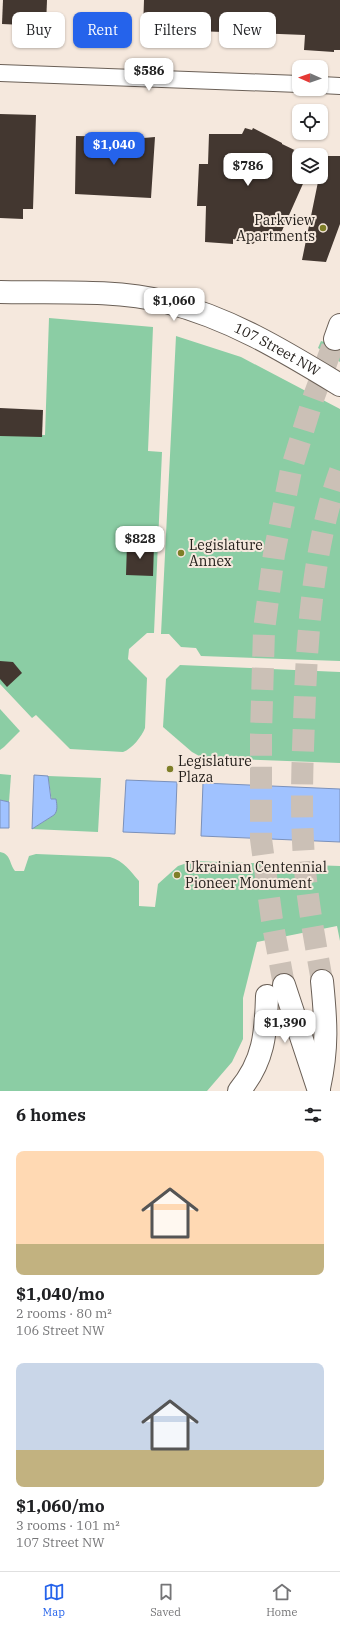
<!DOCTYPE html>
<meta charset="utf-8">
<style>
:root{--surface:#fff;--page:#f2f2f2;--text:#202124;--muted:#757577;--line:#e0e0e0;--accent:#2563eb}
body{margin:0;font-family:"IBM Plex Serif",serif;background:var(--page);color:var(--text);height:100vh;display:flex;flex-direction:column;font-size:15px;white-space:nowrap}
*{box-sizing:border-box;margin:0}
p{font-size:13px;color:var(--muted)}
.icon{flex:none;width:22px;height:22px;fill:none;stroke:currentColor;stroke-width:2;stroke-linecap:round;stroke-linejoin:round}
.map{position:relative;height:1091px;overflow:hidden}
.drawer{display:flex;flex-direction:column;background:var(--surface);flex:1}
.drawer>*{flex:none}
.top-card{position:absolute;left:12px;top:12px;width:316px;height:36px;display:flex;gap:8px}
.needle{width:26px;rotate:272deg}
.tools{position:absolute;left:292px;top:60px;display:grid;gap:8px}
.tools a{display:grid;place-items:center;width:36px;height:36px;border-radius:8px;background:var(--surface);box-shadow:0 1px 3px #0004;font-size:20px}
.price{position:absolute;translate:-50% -34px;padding:0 9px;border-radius:8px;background:#fff;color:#222;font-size:13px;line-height:26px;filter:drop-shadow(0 1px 2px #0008)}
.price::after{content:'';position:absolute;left:50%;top:24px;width:12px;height:9px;margin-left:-6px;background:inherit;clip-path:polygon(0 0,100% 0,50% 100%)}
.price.selected{background:var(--accent);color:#fff}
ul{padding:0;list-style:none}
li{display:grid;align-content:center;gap:8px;height:212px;padding:0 16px}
li span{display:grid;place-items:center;height:124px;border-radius:8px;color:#555}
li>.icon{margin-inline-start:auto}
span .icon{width:72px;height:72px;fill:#fffc;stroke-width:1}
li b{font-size:17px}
h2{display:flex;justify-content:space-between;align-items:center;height:48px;padding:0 16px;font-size:17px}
.chip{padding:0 14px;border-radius:8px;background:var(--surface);box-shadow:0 1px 3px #0004;font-size:14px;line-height:36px}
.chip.selected{background:var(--accent);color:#fff}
.tab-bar{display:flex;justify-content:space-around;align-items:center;height:56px;border-top:1px solid var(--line);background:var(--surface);font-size:11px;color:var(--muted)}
.tab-bar a{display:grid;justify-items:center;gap:2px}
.tab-bar .selected{color:var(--accent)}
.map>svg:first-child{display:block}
.green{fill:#8bcda4}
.water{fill:#a0c2ff;stroke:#7b91bb}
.building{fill:#433730}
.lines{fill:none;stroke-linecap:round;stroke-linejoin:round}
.secondary-tunnel{stroke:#cbc0b6;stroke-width:22;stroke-dasharray:22 11;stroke-linecap:butt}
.street-casing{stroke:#6b6057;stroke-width:18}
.secondary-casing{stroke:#6b6057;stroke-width:24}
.street{stroke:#fff;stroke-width:16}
.secondary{stroke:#fff;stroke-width:22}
.poi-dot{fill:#7e7e27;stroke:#f5e8dd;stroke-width:1.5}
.labels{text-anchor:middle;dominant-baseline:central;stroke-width:4;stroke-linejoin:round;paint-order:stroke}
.poi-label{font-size:14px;fill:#25201c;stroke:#f5e8dd;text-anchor:start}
.street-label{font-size:14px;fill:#25201c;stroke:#f5e8dd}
</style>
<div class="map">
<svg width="340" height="1091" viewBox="0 0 340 1091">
<rect width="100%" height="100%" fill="#f5e8dd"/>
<g class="green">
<path d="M49 318 153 327 148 451 162 452 154 633H147L129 649 128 659 147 678 145 728C142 736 132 749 123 752L70 749 36 715 32 718 0 684V434L45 435Z"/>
<polygon points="176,336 241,357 340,409 340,661 201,656 196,648 181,647 169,634 161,634"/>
<polygon points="321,341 340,347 340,362 318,348"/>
<polygon points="180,665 340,672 340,763 211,758 201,757 192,752 163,727 166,679"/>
<polygon points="0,709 20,731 4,747 0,750"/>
<polygon points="0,774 11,775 9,802 0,800"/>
<polygon points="48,776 101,778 98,832 32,829 54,815"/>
<path d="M0 852C11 854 9 863 15 871H24L29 856 36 854 110 857C124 861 130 871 139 881V906L155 907 158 884 178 866 193 861 340 866V941L337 926 257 942 243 998V1039L232 1062 207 1091H0Z"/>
</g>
<g class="water">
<path d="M34 775 48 776 51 799H56C57 805 58 811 54 815L32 829Z"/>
<polygon points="126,780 177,782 175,834 123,832"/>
<polygon points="203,783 340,789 340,842 201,836"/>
<polygon points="0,800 9,802 9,828 0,828"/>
</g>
<g class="building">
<polygon points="3,0 47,0 46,26 2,24"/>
<polygon points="144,0 340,0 340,50 334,50 334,52 304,50 305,35 143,29"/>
<polygon points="0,114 36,115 33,209 23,209 23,219 0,218"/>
<polygon points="245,128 252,130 253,128 282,143 282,144 305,155 299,155 299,177 306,177 277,242 261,235 253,244 233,239 233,244 205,242 206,206 197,206 199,164 208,164 209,134 242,134"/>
<polygon points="76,136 132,137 132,139 155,137 151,198 75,194"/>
<polygon points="324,156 340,156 340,224 326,262 302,260 319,177 321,177 321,167 322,163 323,163"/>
<polygon points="0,408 43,410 42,437 0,436"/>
<polygon points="127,543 154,544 153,576 126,575"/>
<polygon points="0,661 13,662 22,673 7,687 0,679"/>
</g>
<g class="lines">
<g class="secondary-tunnel">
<path d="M322 981C315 941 307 900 304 858 300 804 303 749 305 695 308 621 315 540 340 471"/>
<polyline points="284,985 272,920 261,839 261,734 264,630 274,554 291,470 313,399 335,339"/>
</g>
<defs>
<g id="street">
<polyline points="0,73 299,84"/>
<polyline points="321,85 340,86"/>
</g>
<g id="secondary">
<path id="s1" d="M0 292C52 293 116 289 166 302 230 318 284 351 340 385"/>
<polyline points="335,339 340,325"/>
<polyline points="284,985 319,1091"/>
<path d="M319 1088C328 1048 326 1021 322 981"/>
<path d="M239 1091C264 1061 266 1033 267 996"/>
</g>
</defs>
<use href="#street" class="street-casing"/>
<use href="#secondary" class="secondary-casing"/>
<use href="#street" class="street"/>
<use href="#secondary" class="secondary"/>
</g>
<g class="poi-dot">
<circle cx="323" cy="228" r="4"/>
<circle cx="181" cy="553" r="4"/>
<circle cx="170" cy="769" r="4"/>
<circle cx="177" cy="875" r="4"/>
</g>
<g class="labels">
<g class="poi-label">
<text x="315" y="220" text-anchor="end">Parkview<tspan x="315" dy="16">Apartments</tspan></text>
<text x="189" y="545">Legislature<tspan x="189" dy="16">Annex</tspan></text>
<text x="178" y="761">Legislature<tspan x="178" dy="16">Plaza</tspan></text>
<text x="185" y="867">Ukrainian Centennial<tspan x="185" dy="16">Pioneer Monument</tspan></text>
</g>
<g class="street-label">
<text stroke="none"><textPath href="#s1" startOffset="288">107 Street NW</textPath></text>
</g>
</g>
</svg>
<div class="tools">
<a><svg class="needle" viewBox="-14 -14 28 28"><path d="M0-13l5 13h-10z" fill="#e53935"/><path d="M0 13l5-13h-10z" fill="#757577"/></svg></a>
<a><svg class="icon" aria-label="locate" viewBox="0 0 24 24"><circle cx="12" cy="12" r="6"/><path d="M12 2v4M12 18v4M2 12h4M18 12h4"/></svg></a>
<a><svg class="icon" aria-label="layers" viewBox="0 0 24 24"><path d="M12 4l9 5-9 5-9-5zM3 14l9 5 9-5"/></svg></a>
</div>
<b class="price" style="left:149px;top:92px">$586</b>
<b class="price selected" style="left:114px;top:166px">$1,040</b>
<b class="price" style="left:248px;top:187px">$786</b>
<b class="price" style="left:174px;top:322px">$1,060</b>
<b class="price" style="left:140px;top:560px">$828</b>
<b class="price" style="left:285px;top:1044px">$1,390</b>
<div class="top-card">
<a class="chip">Buy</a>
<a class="chip selected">Rent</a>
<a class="chip">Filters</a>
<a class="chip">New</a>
</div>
</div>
<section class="drawer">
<h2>6 homes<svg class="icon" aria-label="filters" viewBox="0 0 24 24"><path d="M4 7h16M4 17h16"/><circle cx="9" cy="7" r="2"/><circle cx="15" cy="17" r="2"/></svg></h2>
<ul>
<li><span style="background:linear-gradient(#ffd9b3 75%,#c2b280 0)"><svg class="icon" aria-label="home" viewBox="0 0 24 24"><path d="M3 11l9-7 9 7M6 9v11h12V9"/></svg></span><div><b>$1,040/mo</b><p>2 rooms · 80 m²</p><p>106 Street NW</p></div></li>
<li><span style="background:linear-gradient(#c9d6e8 70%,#c2b280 0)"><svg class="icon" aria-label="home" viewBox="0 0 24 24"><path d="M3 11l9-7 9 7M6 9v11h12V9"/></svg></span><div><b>$1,060/mo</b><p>3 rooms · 101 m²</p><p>107 Street NW</p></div></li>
</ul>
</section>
<nav class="tab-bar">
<a class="selected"><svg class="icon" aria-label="map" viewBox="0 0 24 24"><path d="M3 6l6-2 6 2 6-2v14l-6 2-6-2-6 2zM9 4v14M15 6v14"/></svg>Map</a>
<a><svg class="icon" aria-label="saved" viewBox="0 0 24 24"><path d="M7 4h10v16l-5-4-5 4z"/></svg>Saved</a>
<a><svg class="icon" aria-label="home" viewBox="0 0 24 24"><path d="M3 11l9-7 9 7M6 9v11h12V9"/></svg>Home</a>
</nav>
